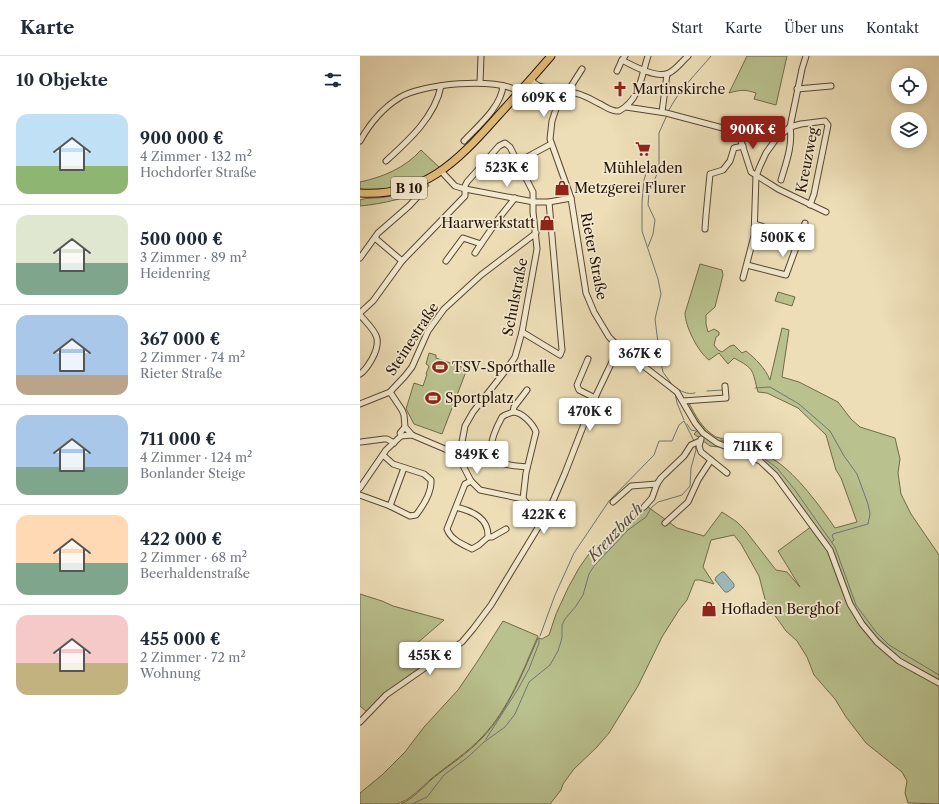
<!DOCTYPE html>
<html lang="de">
<meta charset="utf-8">
<style>
:root{--surface:#fff;--page:#f2f2f3;--text:#1f2937;--muted:#747a83;--line:#e0e1e3;--accent:#8f2418}
body{margin:0;font-family:"Libre Caslon Text",serif;background:var(--page);color:var(--text);height:100vh;display:flex;flex-direction:column;font-size:15px;white-space:nowrap}
*{box-sizing:border-box;margin:0}
p{font-size:13px;color:var(--muted)}
.icon{flex:none;width:22px;height:22px;fill:none;stroke:currentColor;stroke-width:2;stroke-linecap:round;stroke-linejoin:round}
.map{position:relative;flex:1;overflow:hidden}
.sheet{display:flex;flex-direction:column;background:var(--surface);width:360px}
.sheet>*{flex:none}
.tools{position:absolute;left:531px;top:12px;display:grid;gap:8px}
.tools a{display:grid;place-items:center;width:36px;height:36px;border-radius:50%;background:var(--surface);box-shadow:0 2px 6px #0003;font-size:20px}
.price{position:absolute;translate:-50% -34px;padding:0 9px;border-radius:4px;background:#fff;color:#222;font-size:13px;line-height:26px;filter:drop-shadow(0 1px 2px #0008)}
.price::after{content:'';position:absolute;left:50%;top:24px;width:12px;height:9px;margin-left:-6px;background:inherit;clip-path:polygon(0 0,100% 0,50% 100%)}
.price.current{background:var(--accent);color:#fff}
ul{padding:0;list-style:none}
li{display:flex;align-items:center;gap:12px;height:100px;padding:0 16px}
li+li{border-top:1px solid var(--line)}
li span{display:grid;place-items:center;flex:none;width:112px;height:80px;border-radius:12px;color:#555}
li>.icon{margin-inline-start:auto}
span .icon{width:48px;height:48px;fill:#fffc;stroke-width:1}
li b{font-size:17px}
h2{display:flex;justify-content:space-between;align-items:center;height:48px;padding:0 16px;font-size:17px}
header{display:flex;align-items:center;gap:24px;box-sizing:border-box;height:56px;padding:0 20px;background:var(--surface);border-bottom:1px solid var(--line)}
header strong{font-size:19px}
nav{display:flex;gap:22px;margin-inline-start:auto;font-size:14px}
main{display:flex;flex:1;min-height:0}
.map>svg:first-child{display:block}
.green{fill:#b9c18e;stroke:#706a4a}
.water{fill:#9eb9ba;stroke:#6e7672}
.lines{fill:none;stroke-linecap:round;stroke-linejoin:round}
.stream{stroke:#6e7672;stroke-width:1}
.minor-casing{stroke:#584532;stroke-width:7}
.major-casing{stroke:#271206;stroke-width:9}
.minor{stroke:#f3ead0;stroke-width:5}
.major{stroke:#e6bf7c;stroke-width:7}
.labels{text-anchor:middle;dominant-baseline:central;stroke-width:3.5;stroke-linejoin:round;paint-order:stroke}
.shield{fill:#f3ead0;stroke:#645343;stroke-width:1}
.shield-label{font-size:13px;font-weight:bold;fill:#271206}
.poi-label{font-size:14px;fill:#271206;stroke:#f3ead0;text-anchor:start}
.street-label{font-size:14px;fill:#271206;stroke:#f3ead0}
.water-label{font-size:15px;font-style:italic;fill:#514c45;stroke:#f3ead0}
</style>
<header>
<strong>Karte</strong>
<nav><a>Start</a><a>Karte</a><a>Über uns</a><a>Kontakt</a></nav>
</header>
<main>
<section class="sheet">
<h2>10 Objekte<svg class="icon" aria-label="filters" viewBox="0 0 24 24"><path d="M4 7h16M4 17h16"/><circle cx="9" cy="7" r="2"/><circle cx="15" cy="17" r="2"/></svg></h2>
<ul>
<li><span style="background:linear-gradient(#bfe0f5 65%,#8fb573 0)"><svg class="icon" aria-label="home" viewBox="0 0 24 24"><path d="M3 11l9-7 9 7M6 9v11h12V9"/></svg></span><div><b>900 000 €</b><p>4 Zimmer · 132 m²</p><p>Hochdorfer Straße</p></div></li>
<li><span style="background:linear-gradient(#dfe7d0 60%,#7fa58c 0)"><svg class="icon" aria-label="home" viewBox="0 0 24 24"><path d="M3 11l9-7 9 7M6 9v11h12V9"/></svg></span><div><b>500 000 €</b><p>3 Zimmer · 89 m²</p><p>Heidenring</p></div></li>
<li><span style="background:linear-gradient(#a9c7e8 75%,#b9a48a 0)"><svg class="icon" aria-label="home" viewBox="0 0 24 24"><path d="M3 11l9-7 9 7M6 9v11h12V9"/></svg></span><div><b>367 000 €</b><p>2 Zimmer · 74 m²</p><p>Rieter Straße</p></div></li>
<li><span style="background:linear-gradient(#a9c7e8 65%,#7fa58c 0)"><svg class="icon" aria-label="home" viewBox="0 0 24 24"><path d="M3 11l9-7 9 7M6 9v11h12V9"/></svg></span><div><b>711 000 €</b><p>4 Zimmer · 124 m²</p><p>Bonlander Steige</p></div></li>
<li><span style="background:linear-gradient(#ffd9b3 60%,#7fa58c 0)"><svg class="icon" aria-label="home" viewBox="0 0 24 24"><path d="M3 11l9-7 9 7M6 9v11h12V9"/></svg></span><div><b>422 000 €</b><p>2 Zimmer · 68 m²</p><p>Beerhaldenstraße</p></div></li>
<li><span style="background:linear-gradient(#f6c9c9 60%,#c2b280 0)"><svg class="icon" aria-label="home" viewBox="0 0 24 24"><path d="M3 11l9-7 9 7M6 9v11h12V9"/></svg></span><div><b>455 000 €</b><p>2 Zimmer · 72 m²</p><p>Wohnung</p></div></li>
</ul>
</section>
<div class="map">
<svg width="579" height="748" viewBox="0 0 579 748">
<rect width="100%" height="100%" fill="#eddeb7"/>
<filter id="stains"><feTurbulence type="fractalNoise" baseFrequency=".005" numOctaves="4"/><feColorMatrix values="0 0 0 0 .2 0 0 0 0 .09 0 0 0 0 .02 0 0 0 .5 -.17"/></filter>
<radialGradient id="worn" r=".72"><stop offset=".6" stop-color="#630" stop-opacity="0"/><stop offset="1" stop-color="#630" stop-opacity=".3"/></radialGradient>
<g class="green">
<path d="M387 0H427L416 49 394 43 396 37C384 33 380 34 369 37Z"/>
<path d="M61 94 81 113 47 129 30 133 0 134V126C23 121 45 112 61 94Z"/>
<path d="M68 128 69 130C52 142 21 148 0 150V144C8 141 16 143 25 141 40 139 54 134 68 128Z"/>
<path d="M340 208 362 214 363 219 355 251 346 259V268L348 276 354 273 359 276V279L356 281 354 289 358 294 362 296 370 290 374 289 382 297 386 295C396 303 405 312 410 324L422 272 429 274 422 321 439 326 478 346 491 363 500 371 535 382 540 403 538 417 541 438 551 458 579 499V624L556 613 540 603 522 590 503 567 492 547 473 497 409 411 369 392 350 390 334 378 341 371 332 359 325 346 328 345C335 359 342 373 356 381 373 385 401 395 416 405 437 419 460 450 475 472L497 466 481 422 476 414 466 379 438 352 407 337 398 336C392 314 395 313 374 302L368 308 359 297 349 304C338 296 325 270 325 257Z"/>
<polygon points="418,236 435,241 432,250 415,245"/>
<polygon points="69,297 76,299 76,302 107,313 82,378 54,368 46,353 54,327 63,330 67,318 66,318 69,310 66,308"/>
<path d="M288 451 317 472 344 480 362 456 377 466 385 474 416 514 427 516 440 531 418 495 452 470 466 490 489 549 524 595 579 627V748L548 747 545 737 547 725 542 716 506 687 486 661 475 643 454 619 447 601 437 585 426 575 406 547 399 520 381 488 374 479 351 484 343 511 354 528 340 524H335L327 544 319 554 302 581 278 630 249 677 237 691 214 713 203 728 201 734 190 748H41C54 742 62 732 72 723 89 709 109 697 124 680 149 653 163 616 178 582L182 583 189 579 196 558 208 532 219 512 233 492 258 478Z"/>
<polygon points="0,538 22,545 33,550 84,564 48,595 61,614 7,656 0,650"/>
<path d="M143 565 178 580C163 614 149 653 122 681 107 697 88 709 71 723 62 731 48 746 36 748 26 748 11 748 0 748V737L22 719 45 696 64 671 98 634 117 606Z"/>
</g>
<polygon class="water" points="362,516 364,516 374,528 374,531 368,536 365,536 355,524 356,521"/>
<g class="lines">
<g class="stream">
<path d="M308 56C318 35 337 17 351 0"/>
<polyline points="299,109 291,110 287,114 284,124 282,146 282,175 298,223 301,238 295,263 300,303 303,316 313,330"/>
<polyline points="288,191 293,178 295,164 288,149 289,137 297,118 299,109 299,77 307,59"/>
<path d="M314 331C321 335 327 339 335 337"/>
<polyline points="395,332 410,331 439,348 470,375 484,400 497,418 508,448 510,458 508,468 473,478 472,480 474,484 472,486"/>
<polyline points="347,335 363,334"/>
<polyline points="315,337 317,347 324,364"/>
<polyline points="327,368 331,374 336,375"/>
<polyline points="361,384 401,400 417,412 435,434 475,491 496,549 516,576 529,589 579,619"/>
<polyline points="180,580 195,539 214,497 249,445 294,399 299,385 312,385 319,369 324,365 334,385"/>
<polyline points="126,683 158,633 169,613 179,587 179,582"/>
<polyline points="52,748 67,741 84,719 108,701 124,686 145,671 155,658 169,626 190,609 198,595 202,582 202,569 205,563 216,550 223,539 229,518 234,510 268,474 286,461 291,452 298,446 322,439 330,430 331,412 336,394 335,390"/>
</g>
<defs>
<g id="minor">
<path d="M265 0 262 4C273 10 297 23 309 17 317 13 322 5 328 0"/>
<polyline points="257,15 262,4"/>
<path d="M171 23C178 35 192 30 202 36 214 34 228 41 238 47 245 50 251 56 259 55 280 44 281 21 288 0"/>
<polyline points="120,27 121,0"/>
<polyline points="437,33 471,30"/>
<polyline points="208,35 222,13"/>
<polyline points="202,36 202,41 196,53 192,65 190,83 211,142 226,237 234,256 249,281 259,291 317,336 335,367 343,377 357,387 385,398 400,405 415,419 470,494 490,548 502,568 517,586 539,605 579,627"/>
<polyline points="266,51 306,57 374,75 380,82 391,116 418,133 466,156"/>
<polyline points="302,56 307,18"/>
<path d="M0 85C9 69 23 52 39 42 60 28 138 20 159 36"/>
<path d="M104 85C118 70 141 51 143 30"/>
<path d="M26 105C48 85 75 61 81 30"/>
<polyline points="158,106 191,88"/>
<polyline points="81,115 95,130 105,133 174,146 189,146 211,142"/>
<path d="M421 124C426 107 433 89 430 71L442 13 446 0"/>
<polyline points="395,168 416,175 441,179"/>
<polyline points="345,173 346,159 350,118 363,114 370,105 374,92 383,90"/>
<polyline points="15,182 42,205"/>
<polyline points="115,197 121,188"/>
<polyline points="0,202 18,177 49,150 62,136"/>
<polyline points="86,205 103,182 121,188 139,162 155,142"/>
<polyline points="387,209 426,219 445,167"/>
<polyline points="383,222 394,180 396,120 400,110 406,97 416,83 430,71 441,68 465,65 468,69 465,84 454,138 450,149"/>
<polyline points="0,257 13,245 42,205 105,140 105,130 107,126 139,90 145,87 150,91 173,136 173,156 177,193 162,276 155,301 146,314 113,356 105,370 101,391"/>
<path d="M0 259C14 275 24 281 12 303 9 308 6 314 0 318"/>
<polyline points="162,276 200,299 202,294 189,146"/>
<polyline points="228,303 217,329 219,334 235,342"/>
<polyline points="30,336 42,354 44,359 45,371 52,379 85,393 98,400 111,425 120,434 163,443 176,457 184,462"/>
<polyline points="323,345 366,342 365,330"/>
<polyline points="0,348 30,336 45,320 52,311 68,275 84,253 121,219 176,177"/>
<path d="M153 356 145 359 142 361C136 372 124 396 137 404 144 410 158 410 167 411"/>
<polyline points="41,380 40,377 45,371"/>
<polyline points="341,383 339,390 341,396 367,417"/>
<polyline points="1,386 24,383 27,383 34,387"/>
<polyline points="0,432 26,394 41,380 52,379"/>
<path d="M0 439 30 450 50 460 56 459C63 450 72 436 71 424L64 418 33 408 23 399"/>
<path d="M163 443 166 417 176 376C173 368 162 356 153 356L154 351 167 334"/>
<polyline points="253,446 271,430 297,428"/>
<polyline points="30,450 44,412"/>
<path d="M96 451C112 455 129 462 128 481L119 489 112 493C102 488 91 484 87 473L105 428 111 425"/>
<polyline points="284,451 292,442 297,428 301,422 324,400 331,389 340,385"/>
<polyline points="305,467 328,446 338,424 351,404"/>
<polyline points="128,481 132,481 146,473"/>
<polyline points="0,666 26,639 102,586 113,573 131,549 190,452 205,417 231,350 259,291"/>
</g>
<path id="major" d="M0 137C63 141 97 106 136 62 155 41 173 21 191 0"/>
</defs>
<use href="#minor" class="minor-casing"/>
<use href="#major" class="major-casing"/>
<use href="#minor" class="minor"/>
<use href="#major" class="major"/>
</g>
<defs>
<symbol id="church-bare" viewBox="-9 -9 18 18"><path d="M-1.2-6h2.4v3.5h3.3v2.4h-3.3V6h-2.4V-.1h-3.3v-2.4h3.3Z" fill="#8f2418" stroke="#f3ead0" stroke-width="2.5" paint-order="stroke"/></symbol>
<symbol id="supermarket-bare" viewBox="-9 -9 18 18"><path d="M-6-5.5h2.5l.6 2H6L4.5 2H-2.5L-4.4-4H-6ZM-1.5 3.2a1.3 1.3 0 1 0 .1 0ZM3 3.2a1.3 1.3 0 1 0 .1 0Z" fill="#8f2418" stroke="#f3ead0" stroke-width="2.5" paint-order="stroke"/></symbol>
<symbol id="shop-bare" viewBox="-9 -9 18 18"><path d="M-5-2.5h2.3a2.7 3.5 0 0 1 5.4 0H5L5.5 6h-11ZM-1.5-2.5h3a1.5 2.3 0 0 0-3 0Z" fill="#8f2418" stroke="#f3ead0" stroke-width="2.5" paint-order="stroke"/></symbol>
<symbol id="stadium-bare" viewBox="-9 -9 18 18"><path d="M0-5a6.5 5 0 1 0 0 10a6.5 5 0 1 0 0-10ZM-3.5-1.8h7v3.6h-7Z" fill="#8f2418" stroke="#f3ead0" stroke-width="2.5" paint-order="stroke"/></symbol>
</defs>
<g fill-rule="evenodd">
<use href="#church-bare" x="249" y="22" width="22" height="22"/>
<use href="#supermarket-bare" x="272" y="82" width="22" height="22"/>
<use href="#shop-bare" x="191" y="121" width="22" height="22"/>
<use href="#shop-bare" x="176" y="156" width="22" height="22"/>
<use href="#stadium-bare" x="69" y="300" width="22" height="22"/>
<use href="#stadium-bare" x="62" y="331" width="22" height="22"/>
<use href="#shop-bare" x="338" y="542" width="22" height="22"/>
</g>
<g class="labels">
<rect class="shield" x="31" y="121" width="36" height="22" rx="3"/>
<g class="shield-label">
<text x="49" y="132">B 10</text>
</g>
<g class="poi-label">
<text x="272" y="33">Martinskirche</text>
<text x="283" y="112" text-anchor="middle">Mühleladen</text>
<text x="214" y="132">Metzgerei Flurer</text>
<text x="175" y="167" text-anchor="end">Haarwerkstatt</text>
<text x="92" y="311">TSV-Sporthalle</text>
<text x="85" y="342">Sportplatz</text>
<text x="361" y="553">Hofladen Berghof</text>
</g>
<g class="street-label">
<text transform="translate(447 104) rotate(-79)">Kreuzweg</text>
<text transform="translate(234 200) rotate(79)">Rieter Straße</text>
<text transform="translate(155 241) rotate(-79)">Schulstraße</text>
<text transform="translate(52 283) rotate(-57)">Steinestraße</text>
</g>
<g class="water-label">
<text transform="translate(255 476) rotate(-47)">Kreuzbach</text>
</g>
</g>
<rect width="100%" height="100%" filter="url(#stains)"/>
<rect width="100%" height="100%" fill="url(#worn)"/>
</svg>
<div class="tools">
<a><svg class="icon" aria-label="locate" viewBox="0 0 24 24"><circle cx="12" cy="12" r="6"/><path d="M12 2v4M12 18v4M2 12h4M18 12h4"/></svg></a>
<a><svg class="icon" aria-label="layers" viewBox="0 0 24 24"><path d="M12 4l9 5-9 5-9-5zM3 14l9 5 9-5"/></svg></a>
</div>
<b class="price" style="left:184px;top:62px">609K €</b>
<b class="price current" style="left:393px;top:94px">900K €</b>
<b class="price" style="left:147px;top:132px">523K €</b>
<b class="price" style="left:423px;top:202px">500K €</b>
<b class="price" style="left:280px;top:318px">367K €</b>
<b class="price" style="left:230px;top:376px">470K €</b>
<b class="price" style="left:393px;top:411px">711K €</b>
<b class="price" style="left:117px;top:419px">849K €</b>
<b class="price" style="left:184px;top:479px">422K €</b>
<b class="price" style="left:70px;top:620px">455K €</b>
</div>
</main>
